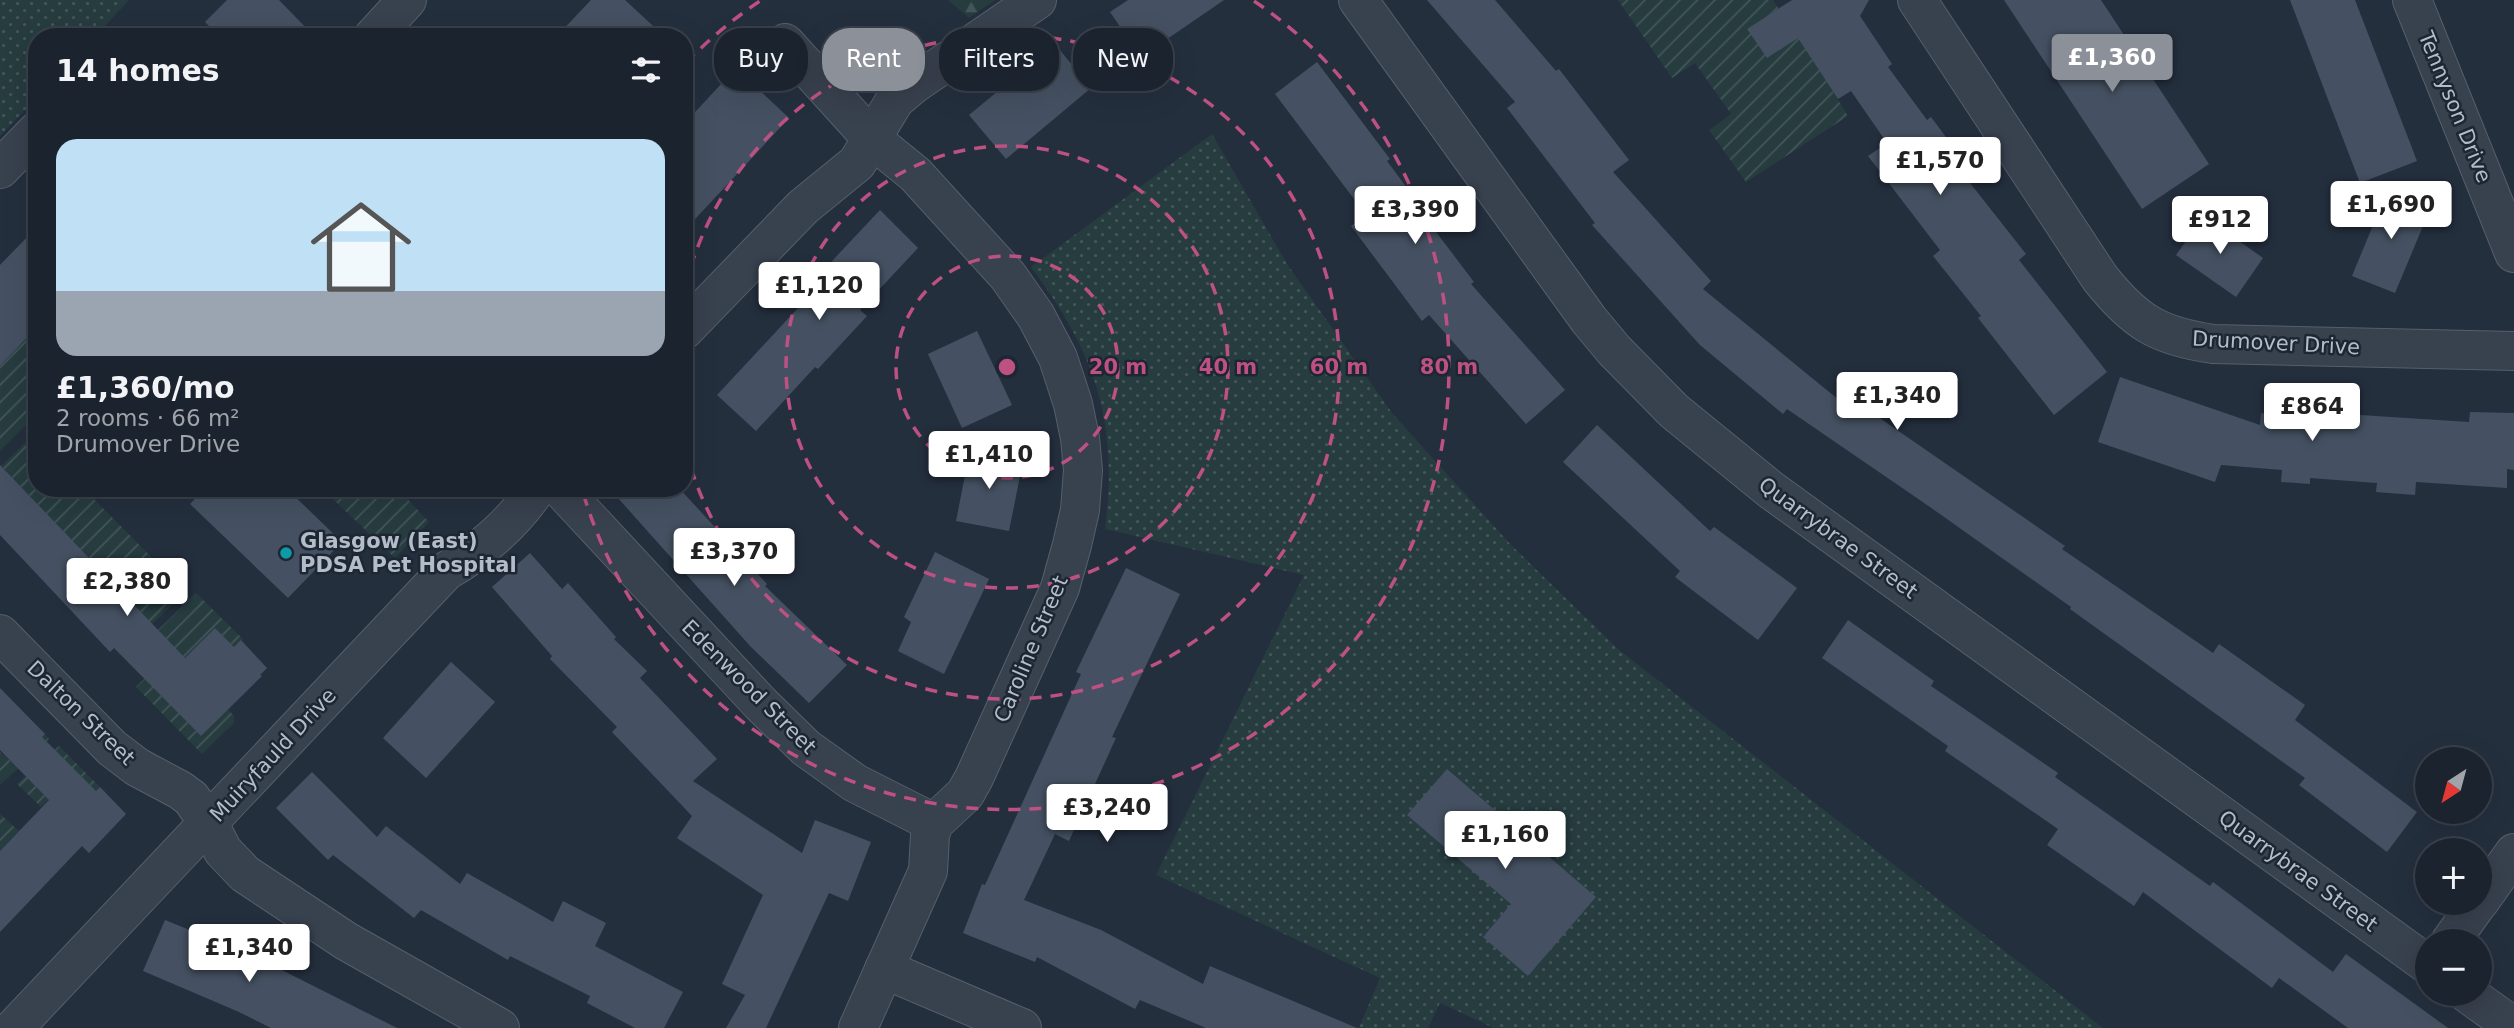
<!DOCTYPE html>
<meta charset="utf-8">
<style>
:root{--surface:#1b232e;--page:#282f3a;--text:#f1f3f6;--muted:#a0a4aa;--line:#39404a;--accent:#8c9099}
body{margin:0;font-family:"DejaVu Sans",sans-serif;background:var(--page);color:var(--text);height:100vh;display:flex;flex-direction:column;font-size:26px;white-space:nowrap}
*{box-sizing:border-box;margin:0}
p{font-size:23px;color:var(--muted)}
.icon{flex:none;width:38px;height:38px;fill:none;stroke:currentColor;stroke-width:2;stroke-linecap:round;stroke-linejoin:round}
.map{position:relative;flex:1;overflow:hidden}
.sheet{position:absolute;left:28px;top:28px;width:665px;height:469px;display:flex;flex-direction:column;background:var(--surface);border-radius:28px;box-shadow:0 7px 28px #0002,0 0 0 2px var(--line)}
.sheet>*{flex:none}
.guide{position:absolute;left:714px;top:28px;width:665px;height:63px;display:flex;gap:14px}
.needle{width:46px;rotate:216deg}
.fabs{position:absolute;left:2415px;top:747px;display:grid;gap:14px}
.fabs a{display:grid;place-items:center;width:77px;height:77px;border-radius:50%;background:var(--surface);box-shadow:0 7px 28px #0002,0 0 0 2px var(--line);font-size:35px}
.price{position:absolute;translate:-50% -60px;padding:0 16px;border-radius:7px;background:#fff;color:#222;font-size:23px;line-height:46px;filter:drop-shadow(0 2px 4px #0008)}
.price::after{content:'';position:absolute;left:50%;top:42px;width:21px;height:16px;margin-left:-10px;background:inherit;clip-path:polygon(0 0,100% 0,50% 100%)}
.price.active{background:var(--accent);color:#fff}
ul{padding:0;list-style:none}
li{display:grid;align-content:center;gap:14px;height:371px;padding:0 28px}
li span{display:grid;place-items:center;height:217px;border-radius:21px;color:#555}
li>.icon{margin-inline-start:auto}
span .icon{width:126px;height:126px;fill:#fffc;stroke-width:1}
li b{font-size:30px}
h2{display:flex;justify-content:space-between;align-items:center;height:84px;padding:0 28px;font-size:30px}
.tag{padding:0 24px;border-radius:28px;background:var(--surface);box-shadow:0 7px 28px #0002,0 0 0 2px var(--line);font-size:24px;line-height:63px}
.tag.active{background:var(--accent);color:#fff}
.map>svg:first-child{display:block}
.grass{fill:url(#grass-dots)}
.forest{fill:url(#forest-firs)}
.garden{fill:url(#garden-furrows)}
.building{fill:#455162}
.lines{fill:none;stroke-linecap:round;stroke-linejoin:round}
.minor-casing{stroke:#565f6c;stroke-width:40}
.minor{stroke:#38414e;stroke-width:38}
.ring{fill:none;stroke:#bd5182;stroke-width:3.5;stroke-dasharray:12 9}
.culture-dot{fill:#0f9aa8;stroke:#1d2633;stroke-width:2.5}
.labels{text-anchor:middle;dominant-baseline:central;stroke-width:5;stroke-linejoin:round;paint-order:stroke}
.street-label{font-size:21px;fill:#b4bcc9;stroke:#1d2633}
.poi-label{font-size:21px;font-weight:bold;fill:#b4bcc9;stroke:#1d2633;text-anchor:start}
.centre{fill:#bd5182;stroke:#1d2633;stroke-width:3.5}
.ring-label{font-size:21px;text-anchor:middle;font-weight:bold;fill:#bd5182;stroke:#1d2633;stroke-width:5;stroke-linejoin:round;paint-order:stroke}
</style>
<div class="map">
<svg width="2514" height="1028" viewBox="0 0 2514 1028">
<defs>
<pattern id="grass-dots" width="8" height="8" patternUnits="userSpaceOnUse" patternTransform="scale(1.75)"><rect width="8" height="8" fill="#263c3f"/><path d="M2 2h.1M6 6h.1" fill="none" stroke="#435659" stroke-width="1.8" stroke-linecap="round"/></pattern>
<pattern id="forest-firs" width="22" height="20" patternUnits="userSpaceOnUse" patternTransform="scale(1.75)"><rect width="22" height="20" fill="#263c3f"/><path d="M5 1l3.5 6h-7zM16 11l3.5 6h-7z" fill="#435659"/></pattern>
<pattern id="garden-furrows" width="10" height="10" patternUnits="userSpaceOnUse" patternTransform="scale(1.75)"><rect width="10" height="10" fill="#263c3f"/><path d="M-1 1l2-2M0 10L10 0M9 11l2-2" fill="none" stroke="#435659"/></pattern>
</defs>
<rect width="100%" height="100%" fill="#242f3e"/>
<g class="grass">
<polygon points="0,0 129,0 95,37 37,37 37,98 0,136"/>
<path d="M1212 134 1287 264 1392 413 1511 545 1618 649 2103 1028H1494L1440 1003 1428 1028H1359L1380 978 1156 875 1304 575 1105 529C1119 421 1095 353 1031 267Z"/>
</g>
<polygon class="forest" points="948,0 995,0 969,18"/>
<g class="garden">
<polygon points="1618,0 1773,0 1779,9 1748,29 1799,37 1848,116 1746,182 1709,130 1731,114 1695,63 1672,78"/>
<polygon points="37,327 37,414 0,451 0,366"/>
<polygon points="37,431 37,488 83,488 186,592 152,624 1,466"/>
<polygon points="321,488 397,488 429,522 395,558"/>
<polygon points="196,593 243,639 234,647 215,628 154,688 201,736 228,709 234,716 234,723 202,754 136,687 145,678 127,660"/>
<polygon points="45,734 49,739 0,785 0,752 14,764"/>
<polygon points="59,746 100,787 96,791 76,771 41,807 17,784"/>
<polygon points="0,814 19,831 0,851"/>
</g>
<g class="building">
<polygon points="227,0 279,0 315,37 220,37 205,22"/>
<polygon points="591,0 625,0 665,37 556,37"/>
<polygon points="1128,0 1224,0 1141,57 1110,12"/>
<polygon points="1427,0 1495,0 1556,71 1559,69 1629,160 1613,172 1711,281 1703,289 1850,409 1855,401 2065,546 2062,549 2213,653 2219,644 2305,705 2295,720 2417,812 2387,852 2299,785 2305,778 2070,609 2071,607 1930,507 1787,409 1783,414 1700,345 1592,225 1595,223 1507,108 1515,102"/>
<polygon points="1792,0 1869,0 1860,16 1892,64 1888,67 1927,120 1931,117 1966,164 1959,169 2026,254 2019,260 2107,372 2054,415 1978,318 1981,316 1933,256 1940,250 1868,156 1887,143 1851,91 1838,99 1798,38 1767,58 1747,29"/>
<polygon points="2004,0 2101,0 2209,164 2142,209"/>
<polygon points="2290,0 2355,0 2417,161 2360,183"/>
<polygon points="1055,44 1091,88 1006,159 969,115"/>
<polygon points="1317,62 1390,159 1387,161 1430,219 1427,220 1474,282 1471,284 1565,390 1526,424 1429,315 1422,321 1351,226 1366,215 1275,94"/>
<polygon points="736,68 789,118 684,231 684,124"/>
<polygon points="2388,189 2431,207 2395,293 2352,276"/>
<polygon points="880,210 918,248 860,310 867,316 818,369 815,367 756,431 717,395 837,266 832,261"/>
<polygon points="2204,216 2263,258 2236,297 2176,255"/>
<polygon points="37,227 37,327 0,366 0,265"/>
<polygon points="977,331 1012,405 962,428 928,354"/>
<polygon points="2120,377 2260,425 2261,413 2360,421 2360,415 2469,422 2470,412 2514,413 2514,470 2507,469 2507,488 2416,482 2415,495 2376,492 2377,483 2310,478 2310,484 2281,482 2282,470 2221,465 2215,482 2098,442"/>
<polygon points="1597,425 1710,531 1714,527 1797,588 1758,640 1675,577 1680,571 1563,462"/>
<polygon points="970,450 1023,461 1009,531 956,521"/>
<polygon points="0,465 185,658 215,628 234,647 241,640 267,668 260,675 262,676 201,736 114,648 110,652 0,535"/>
<polygon points="205,488 286,488 342,542 288,598 190,504"/>
<polygon points="609,488 679,488 767,584 765,586 847,665 809,703 751,647"/>
<polygon points="935,552 989,579 944,674 898,651 911,622 904,617"/>
<polygon points="530,553 562,589 568,583 616,637 614,639 647,671 640,678 717,759 693,781 802,853 815,820 871,842 848,901 829,893 766,1028 726,1028 745,995 722,984 763,895 677,838 692,816 612,732 617,727 550,659 552,656 492,587"/>
<polygon points="1126,568 1180,594 1112,737 1116,738 1069,841 1055,834 1024,900 1101,930 1203,984 1210,966 1357,1028 1206,1028 1140,1000 1135,1009 1037,957 1035,962 963,933 982,884 985,885 1081,674 1076,672"/>
<polygon points="1848,620 1934,681 1931,686 2058,773 2055,777 2210,886 2213,882 2333,972 2346,954 2448,1028 2348,1028 2279,978 2272,988 2143,892 2134,906 2047,845 2058,829 1945,751 1948,746 1822,658"/>
<polygon points="451,662 495,702 426,778 383,738"/>
<polygon points="0,688 45,734 42,737 96,791 100,787 126,814 89,853 82,846 0,932 0,851 49,800 0,750"/>
<polygon points="1447,769 1596,897 1528,976 1483,937 1511,904 1407,815"/>
<polygon points="312,772 377,837 386,826 460,884 467,873 553,922 563,901 606,923 595,946 683,992 664,1028 635,1028 587,1003 590,996 510,956 508,960 421,910 414,918 333,855 328,860 276,808"/>
<polygon points="165,920 254,956 397,1028 271,1028 239,1012 143,971"/>
</g>
<g class="lines">
<defs>
<g id="minor">
<polyline points="1358,0 1589,320 1614,350 1674,411 1771,490 2427,964"/>
<path d="M1917 0 2100 278C2135 322 2158 336 2213 344L2514 351"/>
<polyline points="2412,0 2514,253"/>
<polyline points="373,37 407,0"/>
<polyline points="785,43 873,140 915,174 1008,276 1036,316 1058,358 1073,404 1080,438 1083,470 1080,510 1072,545 1060,588 974,778 965,794 934,823 930,835 928,871 858,1028"/>
<polyline points="0,169 37,131"/>
<polyline points="684,330 803,207 857,163 895,100 914,84 1037,0"/>
<polyline points="560,488 760,703 806,748 855,783 934,823"/>
<polyline points="0,634 112,748 137,767 180,790 191,798 209,824 223,851 245,874 346,941 500,1028"/>
<polyline points="2480,901 2514,853"/>
<polyline points="2450,942 2478,903"/>
<polyline points="884,969 1022,1028"/>
<polyline points="2468,994 2514,1027"/>
<path d="M14 1028 446 571C481 552 515 521 537 488"/>
</g>
</defs>
<use href="#minor" class="minor-casing"/>
<use href="#minor" class="minor"/>
</g>
<g class="ring">
<circle cx="1007" cy="367" r="111"/>
<circle cx="1007" cy="367" r="221"/>
<path d="M685 287A332 332 0 1 1 685 447"/>
<path d="M686 63A442 442 0 0 1 760 1M1254 1A442 442 0 1 1 582 489"/>
</g>
<circle class="culture-dot" cx="286" cy="553" r="7"/>
<g class="labels">
<g class="street-label">
<text transform="translate(2455 107) rotate(68)">Tennyson Drive</text>
<text transform="translate(2276 343) rotate(3)">Drumover Drive</text>
<text transform="translate(1838 538) rotate(36)">Quarrybrae Street</text>
<text transform="translate(1031 649) rotate(-67)">Caroline Street</text>
<text transform="translate(749 687) rotate(45)">Edenwood Street</text>
<text transform="translate(81 713) rotate(44)">Dalton Street</text>
<text transform="translate(273 755) rotate(-47)">Muiryfauld Drive</text>
<text transform="translate(2298 871) rotate(36)">Quarrybrae Street</text>
</g>
<g class="poi-label">
<text x="300" y="541">Glasgow (East)<tspan x="300" dy="24">PDSA Pet Hospital</tspan></text>
</g>
</g>
<circle cx="1007" cy="367" r="10" class="centre"/>
<g class="ring-label">
<text x="1118" y="374">20 m</text>
<text x="1228" y="374">40 m</text>
<text x="1339" y="374">60 m</text>
<text x="1449" y="374">80 m</text>
</g>
</svg>
<div class="fabs">
<a><svg class="needle" viewBox="-14 -14 28 28"><path d="M0-13l5 13h-10z" fill="#e53935"/><path d="M0 13l5-13h-10z" fill="#a0a4aa"/></svg></a>
<a>+</a>
<a>−</a>
</div>
<b class="price active" style="left:2112px;top:94px">£1,360</b>
<b class="price" style="left:1940px;top:197px">£1,570</b>
<b class="price" style="left:2391px;top:241px">£1,690</b>
<b class="price" style="left:1415px;top:246px">£3,390</b>
<b class="price" style="left:2220px;top:256px">£912</b>
<b class="price" style="left:819px;top:322px">£1,120</b>
<b class="price" style="left:1897px;top:432px">£1,340</b>
<b class="price" style="left:2312px;top:443px">£864</b>
<b class="price" style="left:989px;top:491px">£1,410</b>
<b class="price" style="left:734px;top:588px">£3,370</b>
<b class="price" style="left:127px;top:618px">£2,380</b>
<b class="price" style="left:1107px;top:844px">£3,240</b>
<b class="price" style="left:1505px;top:871px">£1,160</b>
<b class="price" style="left:249px;top:984px">£1,340</b>
<div class="guide">
<a class="tag">Buy</a>
<a class="tag active">Rent</a>
<a class="tag">Filters</a>
<a class="tag">New</a>
</div>
<section class="sheet">
<h2>14 homes<svg class="icon" aria-label="filters" viewBox="0 0 24 24"><path d="M4 7h16M4 17h16"/><circle cx="9" cy="7" r="2"/><circle cx="15" cy="17" r="2"/></svg></h2>
<ul>
<li><span style="background:linear-gradient(#bfe0f5 70%,#9aa5b1 0)"><svg class="icon" aria-label="home" viewBox="0 0 24 24"><path d="M3 11l9-7 9 7M6 9v11h12V9"/></svg></span><div><b>£1,360/mo</b><p>2 rooms · 66 m²</p><p>Drumover Drive</p></div></li>
</ul>
</section>
</div>
